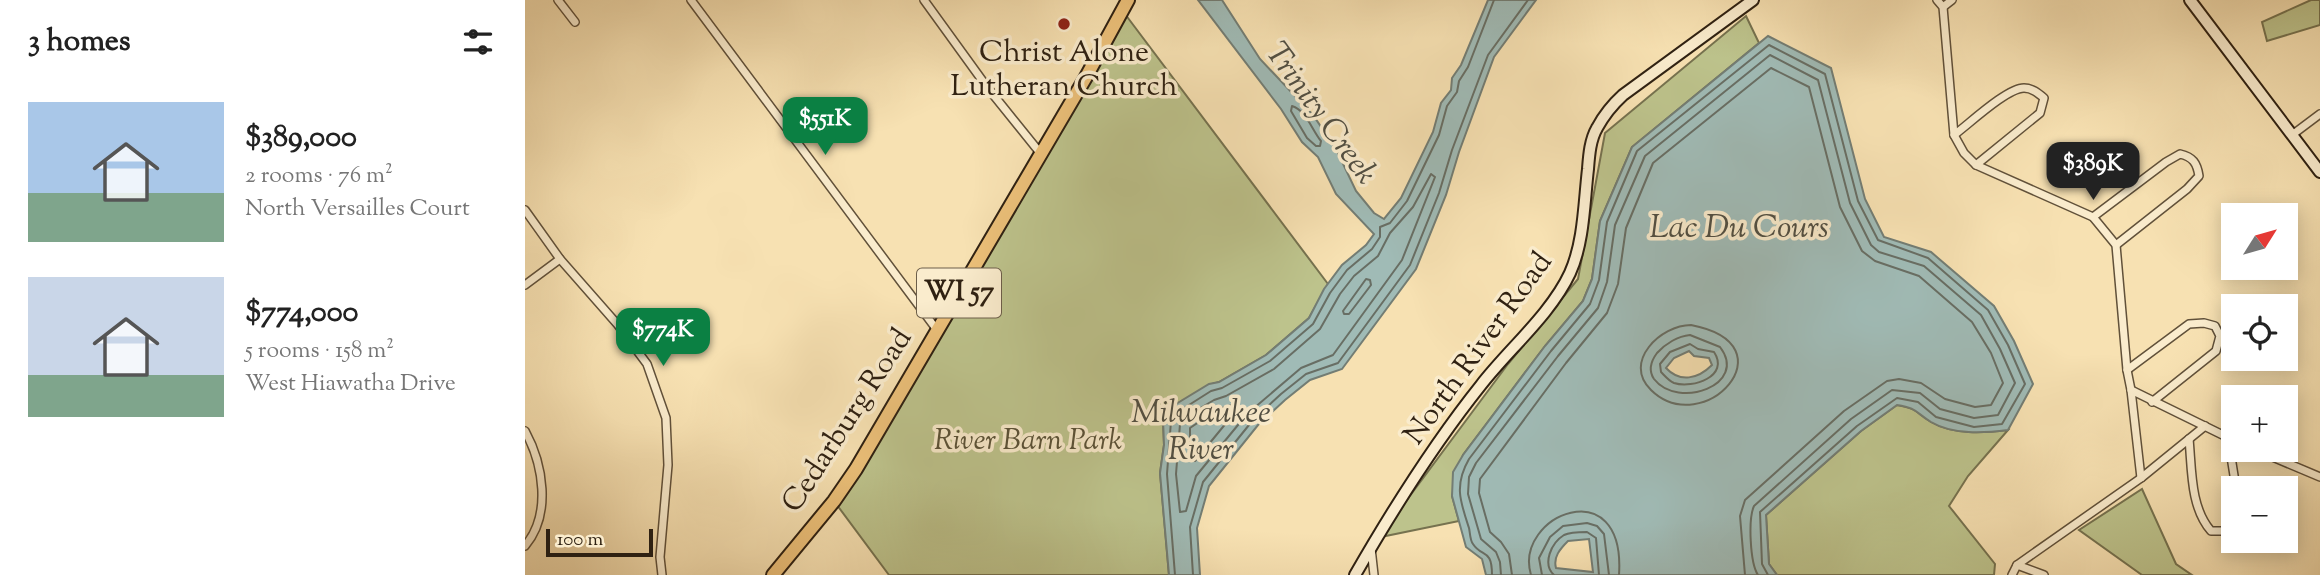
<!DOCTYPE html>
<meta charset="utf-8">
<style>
:root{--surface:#fff;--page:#f2f2f2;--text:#222;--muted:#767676;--accent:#0b8043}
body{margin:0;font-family:"Sorts Mill Goudy",serif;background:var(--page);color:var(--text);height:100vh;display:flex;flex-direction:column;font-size:26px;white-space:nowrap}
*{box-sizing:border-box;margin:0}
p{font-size:23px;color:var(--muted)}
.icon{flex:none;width:38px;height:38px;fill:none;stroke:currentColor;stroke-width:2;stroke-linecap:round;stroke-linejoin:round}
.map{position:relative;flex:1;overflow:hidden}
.panel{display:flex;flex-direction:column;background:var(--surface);width:525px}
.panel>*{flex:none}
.needle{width:46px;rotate:53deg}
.buttons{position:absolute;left:1696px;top:203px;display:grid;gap:14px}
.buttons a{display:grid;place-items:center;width:77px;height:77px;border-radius:0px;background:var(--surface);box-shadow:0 4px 18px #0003;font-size:35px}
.scale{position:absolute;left:21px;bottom:18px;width:107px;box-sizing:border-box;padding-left:7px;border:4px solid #2f2112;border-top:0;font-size:19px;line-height:24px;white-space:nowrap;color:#2f2112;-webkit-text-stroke:5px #faeccd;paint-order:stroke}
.price{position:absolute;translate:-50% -60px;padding:0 16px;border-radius:14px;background:var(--accent);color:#fff;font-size:23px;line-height:46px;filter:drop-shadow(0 2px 4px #0008)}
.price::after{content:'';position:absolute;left:50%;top:42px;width:21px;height:16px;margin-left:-10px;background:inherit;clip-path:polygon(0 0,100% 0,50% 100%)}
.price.on{background:#222;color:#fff}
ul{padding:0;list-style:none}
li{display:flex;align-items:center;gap:21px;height:175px;padding:0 28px}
li span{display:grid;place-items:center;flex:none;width:196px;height:140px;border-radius:0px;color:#555}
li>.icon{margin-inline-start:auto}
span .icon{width:84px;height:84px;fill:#fffc;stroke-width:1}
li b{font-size:30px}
h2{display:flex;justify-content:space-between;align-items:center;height:84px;padding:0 28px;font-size:30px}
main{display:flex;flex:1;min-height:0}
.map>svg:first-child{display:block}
.green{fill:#bdc38c;stroke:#76724f;stroke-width:2}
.water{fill:#a0bbb6;stroke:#737d74;stroke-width:2;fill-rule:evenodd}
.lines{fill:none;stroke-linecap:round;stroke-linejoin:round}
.shore{stroke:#686e64;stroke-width:2}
.street-casing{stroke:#61513a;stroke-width:10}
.secondary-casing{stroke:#2f2112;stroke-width:14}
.primary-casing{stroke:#2f2112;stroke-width:16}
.street{stroke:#faeccd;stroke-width:7}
.secondary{stroke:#faeccd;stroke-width:10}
.primary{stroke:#ecc079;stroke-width:12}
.poi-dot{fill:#8f2418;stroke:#faeccd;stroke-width:2.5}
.labels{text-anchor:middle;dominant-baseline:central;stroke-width:7;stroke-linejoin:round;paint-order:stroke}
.shield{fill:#faeccd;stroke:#6c5e4a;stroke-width:2}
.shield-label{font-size:28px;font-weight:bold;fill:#2f2112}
.poi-label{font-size:30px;fill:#2f2112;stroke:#faeccd}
.street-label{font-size:30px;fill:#2f2112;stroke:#faeccd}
.park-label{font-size:30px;font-style:italic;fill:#5a5237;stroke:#faeccd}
.water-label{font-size:32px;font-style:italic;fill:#514f43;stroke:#faeccd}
</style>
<main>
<section class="panel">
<h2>3 homes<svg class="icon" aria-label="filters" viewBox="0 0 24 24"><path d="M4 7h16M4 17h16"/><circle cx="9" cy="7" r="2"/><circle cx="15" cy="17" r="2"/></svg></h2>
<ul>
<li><span style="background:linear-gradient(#a9c7e8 65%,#7fa58c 0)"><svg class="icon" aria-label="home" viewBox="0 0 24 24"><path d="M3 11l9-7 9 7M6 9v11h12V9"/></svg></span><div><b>$389,000</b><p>2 rooms · 76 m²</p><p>North Versailles Court</p></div></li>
<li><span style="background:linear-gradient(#c9d6e8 70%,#7fa58c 0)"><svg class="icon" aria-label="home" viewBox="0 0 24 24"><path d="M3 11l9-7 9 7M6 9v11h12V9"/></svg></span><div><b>$774,000</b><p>5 rooms · 158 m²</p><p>West Hiawatha Drive</p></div></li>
</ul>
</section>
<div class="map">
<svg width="1795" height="575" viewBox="0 0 1795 575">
<rect width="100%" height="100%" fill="#f7e1b2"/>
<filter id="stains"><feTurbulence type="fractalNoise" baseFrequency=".00286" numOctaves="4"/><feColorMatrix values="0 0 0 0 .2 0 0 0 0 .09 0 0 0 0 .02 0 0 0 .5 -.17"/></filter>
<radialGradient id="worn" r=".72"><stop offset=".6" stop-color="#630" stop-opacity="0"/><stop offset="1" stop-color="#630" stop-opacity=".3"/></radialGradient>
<g class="green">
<polygon points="1786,0 1795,0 1795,25 1742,41 1737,22"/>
<polygon points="597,10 803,284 784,318 741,355 694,382 684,385 638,419 639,445 635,473 644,575 364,575 309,501"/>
<polygon points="1221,16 1234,43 1107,147 1075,221 1067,279 1058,301 1020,346 938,455 927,496 934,521 856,537 852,540 983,364 1053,279 1080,133"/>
<path d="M1372 405C1394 409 1390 412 1406 422 1428 435 1459 433 1483 430L1443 476 1424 506 1470 564 1469 575H1252L1244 564 1241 515 1336 431Z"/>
<polygon points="1617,489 1651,564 1667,575 1617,575 1554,530"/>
</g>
<g class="water">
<polygon points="673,0 697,0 735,59 788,115 811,149 831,191 849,213 859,219 876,198 908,132 916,103 926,90 927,78 936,65 963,0 1011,0 969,57 934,152 921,195 891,269 817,369 785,380 760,400 733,425 684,486 672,528 675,575 644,575 635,473 639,445 638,419 651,404 684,384 694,382 741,355 784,318 799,289 817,265 841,245 849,234 811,194 793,157 777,142 756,109"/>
<path d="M1243 36 1306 68 1340 199 1359 237 1406 252 1469 306 1489 341 1508 384 1483 430C1459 433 1428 435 1406 422 1390 412 1392 408 1372 405L1336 431 1241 515 1244 564 1252 575H961L957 559 941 547 927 496 928 472 938 455 1020 346 1058 301 1067 279 1075 221 1107 147ZM1164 351 1169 356 1184 358 1187 365C1173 379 1155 383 1141 368L1149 358ZM1064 539 1068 572 1031 568C1028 557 1035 549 1043 541Z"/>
</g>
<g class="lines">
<g class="shore">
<path d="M767 106C781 110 787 130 796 141L795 146H791L782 138 766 111Z"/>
<polygon points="906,174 910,177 877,260 808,355 776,368 722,414 671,476 661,511 655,512 651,474 655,424 662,416 689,400 701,396 749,369 795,329 815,294 829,276 853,256 865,233 888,207"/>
<polygon points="841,279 845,280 846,285 824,314 819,314 818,311"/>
<path d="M1166 325C1269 345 1178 441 1126 390 1097 362 1136 325 1166 325Z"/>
<path d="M1165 335 1195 347C1224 385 1153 410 1129 379 1123 370 1126 361 1132 353 1140 344 1153 336 1165 335Z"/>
<path d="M1165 344 1173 349 1189 352C1205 376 1168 389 1149 383 1144 381 1140 376 1136 372L1135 364 1145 352Z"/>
<polygon points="707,405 711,407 711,411 670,461 665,461 665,428 693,409"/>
<polyline points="650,575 642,474 646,421 656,410 686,391 697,388 745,361 788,324 805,293 822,270 847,249 855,237 855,227 865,223 882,201 914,135 922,106 932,92 934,81 943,67 969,0"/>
<polyline points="668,575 665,527 678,482 728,420 756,394 781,374 813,363 885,265 914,193 927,150 963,55 1003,0"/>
<path d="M967 575C967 548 957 558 948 544 945 541 945 532 944 528 935 501 929 485 944 459L1026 351 1065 304 1074 280 1082 222 1112 151 1244 45 1300 74 1333 201 1353 240 1403 258 1463 310 1483 345 1500 384 1477 424 1449 427 1411 417 1393 402 1372 398 1332 426 1235 512 1237 564 1243 575"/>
<path d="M976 575 975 562 971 552 956 539 943 494 944 477 951 463 1033 356 1073 308 1082 282 1090 225 1120 156 1245 55 1293 80 1325 203 1346 245 1354 252 1399 266 1456 315 1475 349 1490 383 1473 415 1449 418 1415 409 1395 393 1367 390 1326 419 1229 506C1223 519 1225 563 1233 575"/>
<polyline points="987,575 984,554 976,542 965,532 954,493 955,479 1041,363 1082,313 1093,284 1101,228 1128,163 1246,68 1284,87 1315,207 1337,251 1350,261 1394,276 1447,322 1466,353 1478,383 1466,405 1450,407 1420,399 1396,383 1374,379 1362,381 1319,411 1220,500 1215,516 1220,575"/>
<path d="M1006 575C988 515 1101 469 1094 575"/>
<polyline points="1017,575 1014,558 1025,537 1038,526 1062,523 1072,526 1079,534 1084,575"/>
<path d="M1029 575C1017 564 1026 543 1039 535 1045 532 1055 532 1062 532L1071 538 1074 575"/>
</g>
<defs>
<g id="street">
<polyline points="33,0 50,22"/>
<polyline points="166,0 412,330"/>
<polyline points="399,0 462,87 516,154"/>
<polyline points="1412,0 1418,7 1429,135 1439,153 1451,165 1568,217 1591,245 1602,370 1606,390 1616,478"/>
<polyline points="1418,7 1427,0"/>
<path d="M1429 135C1444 124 1482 88 1499 88 1507 88 1513 93 1519 98L1515 113 1451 165"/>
<polyline points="1767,135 1795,114"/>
<polyline points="0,210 35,259 93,325 122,364 141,418 143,465 135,557 137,575"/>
<path d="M1568 217 1641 162 1655 154C1668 157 1672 163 1674 176L1662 189 1591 245"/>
<polyline points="0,285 35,259"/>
<polyline points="1602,370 1664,324 1679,323 1690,326 1695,336 1691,351 1627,402"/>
<polyline points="1606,390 1708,440"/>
<path d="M0 431C18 464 27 514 0 546"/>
<polyline points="1703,438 1711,488"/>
<path d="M1664 439C1667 469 1665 507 1686 531H1699L1708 521"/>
<polyline points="1731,450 1795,477"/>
<polyline points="846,548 849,575"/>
<polyline points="1492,565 1519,575"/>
<polyline points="1487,575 1492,565 1616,478 1680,426"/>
</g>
<g id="secondary">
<polyline points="1665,0 1795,172"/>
<path d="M830 575C868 509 908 445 956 385 983 350 1026 314 1045 273 1059 242 1059 203 1063 169 1064 156 1065 140 1072 128 1079 115 1087 105 1098 95L1228 0"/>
</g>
<polyline id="primary" points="248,575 309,501 331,469 561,77 603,0"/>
</defs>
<use href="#street" class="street-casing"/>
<use href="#secondary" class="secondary-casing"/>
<use href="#primary" class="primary-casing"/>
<use href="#street" class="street"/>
<use href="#secondary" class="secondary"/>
<use href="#primary" class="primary"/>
</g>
<circle class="poi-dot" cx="539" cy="24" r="7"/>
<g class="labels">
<rect class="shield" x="392" y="268.5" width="84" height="49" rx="5"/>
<g class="shield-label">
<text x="434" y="293">WI 57</text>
</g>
<g class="poi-label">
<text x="539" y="53">Christ Alone<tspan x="539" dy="34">Lutheran Church</tspan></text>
</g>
<g class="street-label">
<text transform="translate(954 349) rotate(-54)">North River Road</text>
<text transform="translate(323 421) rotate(-57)">Cedarburg Road</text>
</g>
<g class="park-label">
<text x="503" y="441">River Barn Park</text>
</g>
<g class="water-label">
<text transform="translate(795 114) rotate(54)">Trinity Creek</text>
<text x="1214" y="229">Lac Du Cours</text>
<text x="676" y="414">Milwaukee<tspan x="676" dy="37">River</tspan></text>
</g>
</g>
<rect width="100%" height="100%" filter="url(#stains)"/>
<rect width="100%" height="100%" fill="url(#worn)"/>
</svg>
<div class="buttons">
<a><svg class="needle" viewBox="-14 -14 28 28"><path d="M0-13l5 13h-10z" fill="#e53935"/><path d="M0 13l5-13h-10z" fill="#767676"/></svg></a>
<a><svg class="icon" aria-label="locate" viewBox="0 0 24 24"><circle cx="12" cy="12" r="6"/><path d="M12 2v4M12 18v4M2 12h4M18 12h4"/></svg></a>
<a>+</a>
<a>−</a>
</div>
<div class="scale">100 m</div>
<b class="price" style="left:300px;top:157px">$551K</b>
<b class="price on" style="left:1568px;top:202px">$389K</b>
<b class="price" style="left:138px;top:368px">$774K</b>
</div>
</main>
